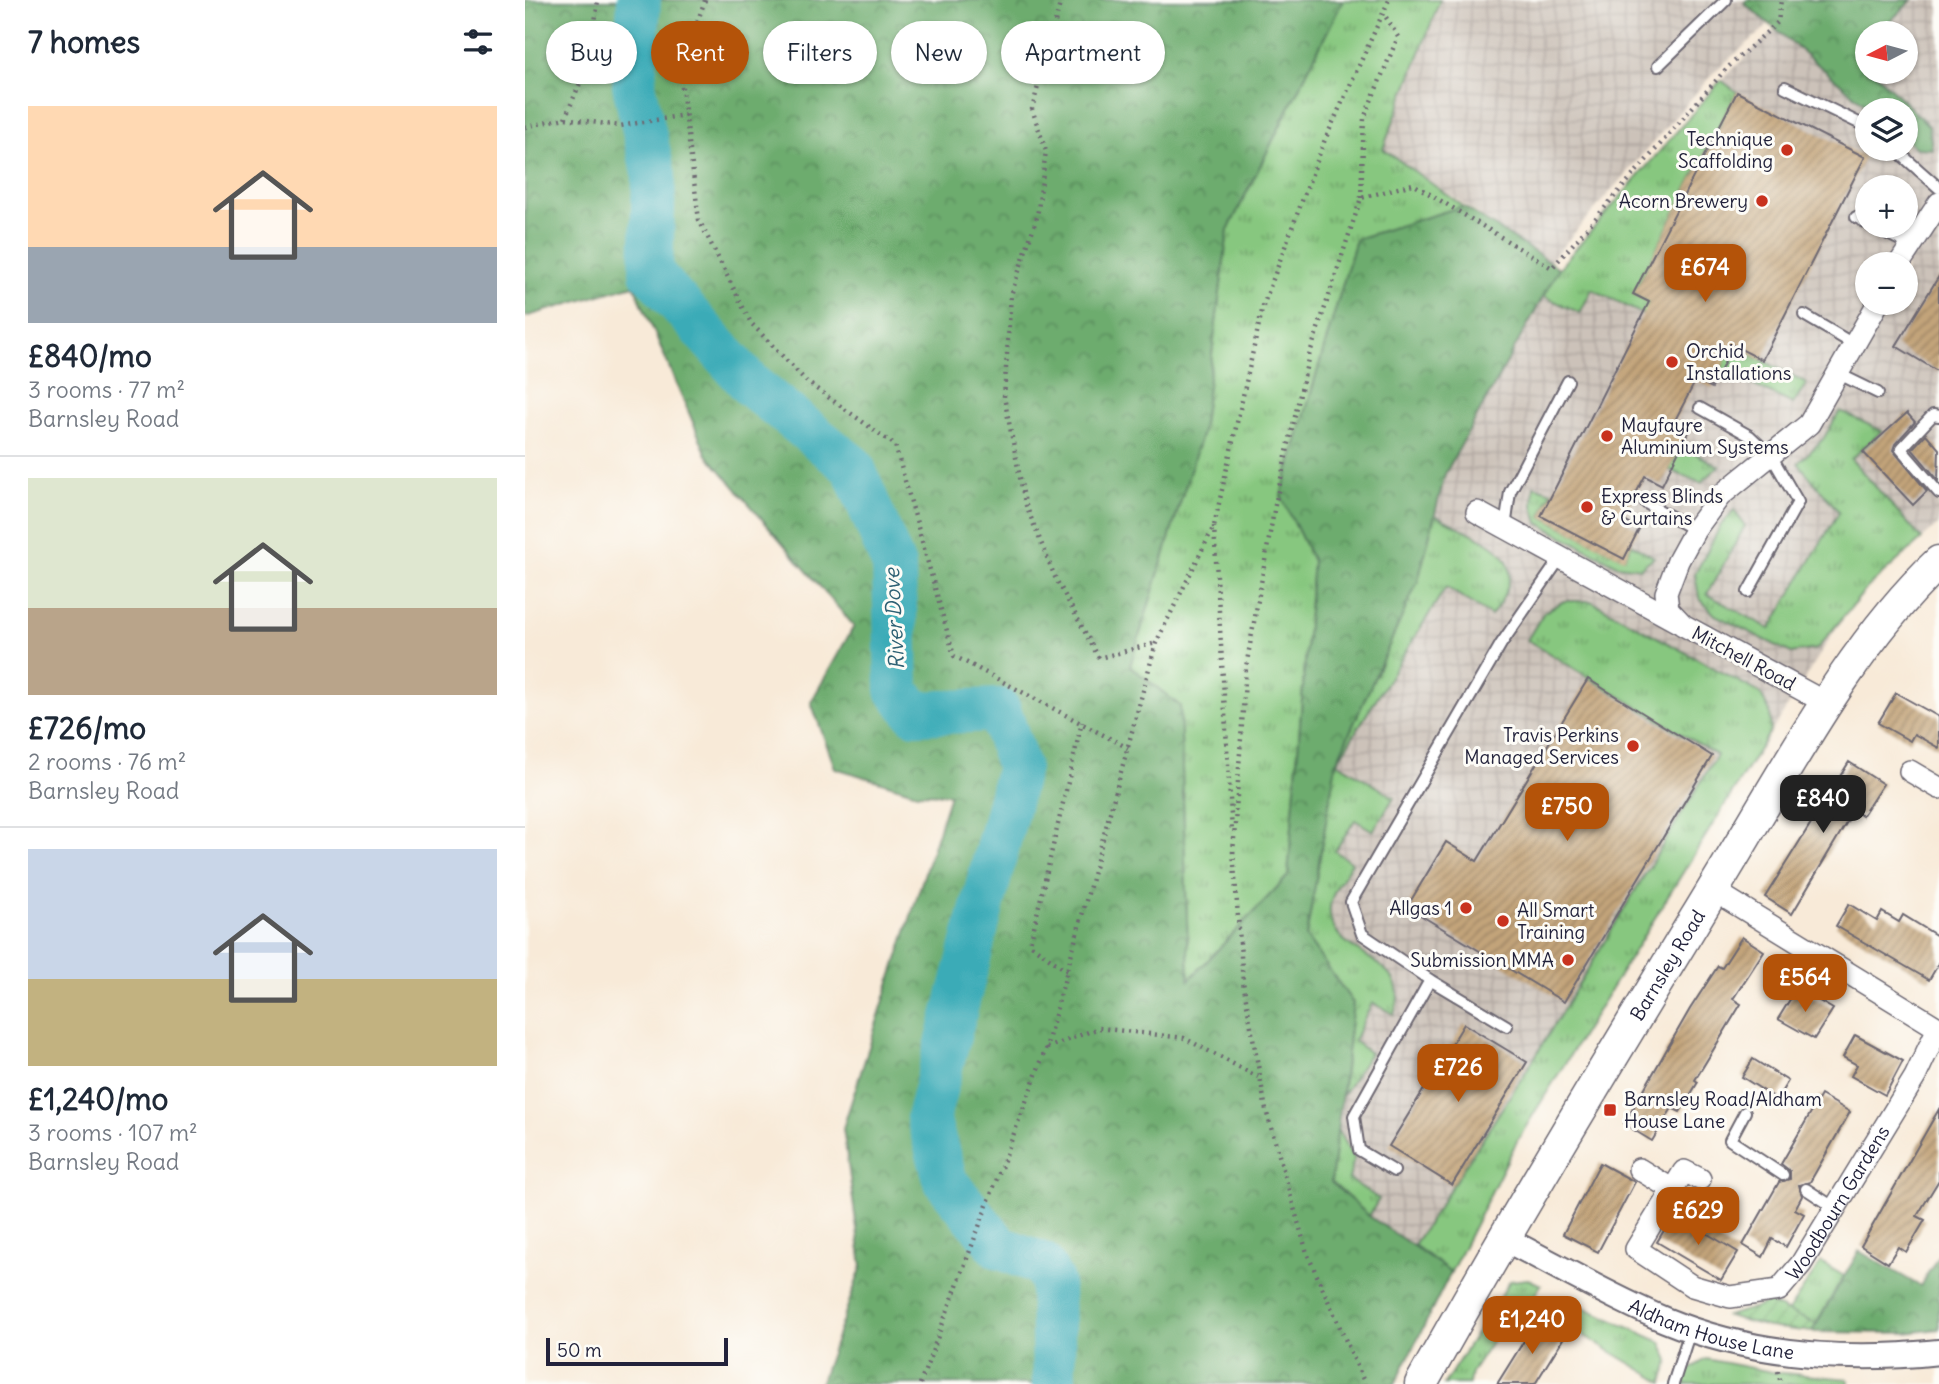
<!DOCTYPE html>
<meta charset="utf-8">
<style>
:root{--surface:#fff;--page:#f2f2f3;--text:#1f2937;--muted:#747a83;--line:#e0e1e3;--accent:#b45309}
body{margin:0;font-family:Delius,sans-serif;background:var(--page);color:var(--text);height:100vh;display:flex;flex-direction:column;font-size:26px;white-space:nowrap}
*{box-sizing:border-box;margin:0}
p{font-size:23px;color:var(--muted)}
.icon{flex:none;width:38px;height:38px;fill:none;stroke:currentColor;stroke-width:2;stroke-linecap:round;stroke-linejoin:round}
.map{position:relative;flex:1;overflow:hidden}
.side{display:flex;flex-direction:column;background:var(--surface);width:525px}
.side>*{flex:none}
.banner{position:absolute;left:21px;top:21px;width:665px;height:63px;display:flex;gap:14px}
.needle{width:46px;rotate:264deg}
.buttons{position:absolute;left:1330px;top:21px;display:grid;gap:14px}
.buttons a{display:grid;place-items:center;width:63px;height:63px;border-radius:50%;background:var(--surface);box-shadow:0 2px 5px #0004;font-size:35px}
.scale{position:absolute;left:21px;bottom:18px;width:182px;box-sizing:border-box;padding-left:7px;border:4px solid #22223b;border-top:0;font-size:19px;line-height:24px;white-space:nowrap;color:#22223b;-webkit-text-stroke:5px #fdfcf7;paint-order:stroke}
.price{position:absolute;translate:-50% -60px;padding:0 16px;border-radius:14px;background:var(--accent);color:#fff;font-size:23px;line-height:46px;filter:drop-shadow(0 2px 4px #0008)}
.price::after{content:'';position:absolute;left:50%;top:42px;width:21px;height:16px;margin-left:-10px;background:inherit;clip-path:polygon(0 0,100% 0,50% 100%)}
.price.active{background:#222;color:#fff}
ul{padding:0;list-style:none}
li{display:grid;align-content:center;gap:14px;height:371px;padding:0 28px}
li+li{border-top:2px solid var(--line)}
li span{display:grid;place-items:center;height:217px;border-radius:0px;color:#555}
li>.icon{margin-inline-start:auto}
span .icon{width:126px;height:126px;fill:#fffc;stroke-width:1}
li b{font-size:30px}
h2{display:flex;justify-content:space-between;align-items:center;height:84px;padding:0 28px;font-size:30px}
.tag{padding:0 24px;border-radius:32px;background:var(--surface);box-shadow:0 2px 5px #0004;font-size:24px;line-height:63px}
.tag.active{background:var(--accent);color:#fff}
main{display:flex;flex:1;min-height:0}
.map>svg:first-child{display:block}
.industrial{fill:url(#industrial-grid);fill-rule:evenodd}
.grass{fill:url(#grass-tufts);stroke:#54745d;stroke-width:2}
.forest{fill:url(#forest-crowns);stroke:#486754;stroke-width:2}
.garden{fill:url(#garden-furrows);stroke:#54745d;stroke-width:2}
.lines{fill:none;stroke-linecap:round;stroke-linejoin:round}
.river{stroke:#3babb7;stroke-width:44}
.building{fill:url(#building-hatch)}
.service-casing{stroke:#6d6872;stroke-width:14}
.minor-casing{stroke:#6d6872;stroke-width:24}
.tertiary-casing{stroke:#6d6872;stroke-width:28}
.primary-casing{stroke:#6d6872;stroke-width:35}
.path{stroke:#6d6872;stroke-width:4.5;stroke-dasharray:2 5;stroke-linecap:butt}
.service{stroke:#fff;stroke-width:10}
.minor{stroke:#fff;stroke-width:21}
.tertiary{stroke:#fff;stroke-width:24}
.primary{stroke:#fff;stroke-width:32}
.poi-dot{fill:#c8321e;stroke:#fdfcf7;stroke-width:2.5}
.labels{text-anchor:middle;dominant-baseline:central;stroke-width:6;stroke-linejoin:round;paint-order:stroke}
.poi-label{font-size:19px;fill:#22223b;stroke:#fdfcf7;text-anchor:end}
.street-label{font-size:19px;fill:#22223b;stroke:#fdfcf7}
.water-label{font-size:21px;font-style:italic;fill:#2d6073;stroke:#fdfcf7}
</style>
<main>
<section class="side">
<h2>7 homes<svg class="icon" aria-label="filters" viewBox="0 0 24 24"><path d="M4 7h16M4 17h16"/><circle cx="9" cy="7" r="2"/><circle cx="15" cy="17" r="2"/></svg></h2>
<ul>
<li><span style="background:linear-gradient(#ffd9b3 65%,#9aa5b1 0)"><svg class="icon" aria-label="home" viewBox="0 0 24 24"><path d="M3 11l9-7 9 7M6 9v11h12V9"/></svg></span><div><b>£840/mo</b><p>3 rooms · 77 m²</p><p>Barnsley Road</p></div></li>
<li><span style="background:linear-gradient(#dfe7d0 60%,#b9a48a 0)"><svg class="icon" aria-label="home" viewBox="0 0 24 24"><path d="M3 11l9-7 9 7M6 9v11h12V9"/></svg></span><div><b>£726/mo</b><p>2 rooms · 76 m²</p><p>Barnsley Road</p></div></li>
<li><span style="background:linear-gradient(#c9d6e8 60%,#c2b280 0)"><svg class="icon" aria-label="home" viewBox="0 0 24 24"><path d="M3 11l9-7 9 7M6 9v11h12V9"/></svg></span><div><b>£1,240/mo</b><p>3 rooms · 107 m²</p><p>Barnsley Road</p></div></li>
</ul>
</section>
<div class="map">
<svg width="1414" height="1384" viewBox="0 0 1414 1384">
<defs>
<pattern id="industrial-grid" width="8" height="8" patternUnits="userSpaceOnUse" patternTransform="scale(1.75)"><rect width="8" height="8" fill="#ccc2b9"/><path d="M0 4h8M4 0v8" fill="none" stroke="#afa6a0"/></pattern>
<pattern id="grass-tufts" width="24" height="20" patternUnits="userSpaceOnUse" patternTransform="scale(1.75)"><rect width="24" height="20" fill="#87c77f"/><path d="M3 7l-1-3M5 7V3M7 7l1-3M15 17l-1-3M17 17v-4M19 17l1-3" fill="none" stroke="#6ea169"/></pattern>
<pattern id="forest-crowns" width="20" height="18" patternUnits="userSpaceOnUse" patternTransform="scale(1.75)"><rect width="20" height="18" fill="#6dac6e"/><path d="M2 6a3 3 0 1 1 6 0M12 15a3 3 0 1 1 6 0" fill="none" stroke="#598c5c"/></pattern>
<pattern id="garden-furrows" width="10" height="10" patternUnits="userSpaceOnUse" patternTransform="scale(1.75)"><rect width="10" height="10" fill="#87c77f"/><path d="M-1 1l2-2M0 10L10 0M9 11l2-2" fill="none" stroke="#6ea169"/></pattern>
<pattern id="building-hatch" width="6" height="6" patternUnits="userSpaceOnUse" patternTransform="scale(1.75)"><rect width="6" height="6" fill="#c3a47a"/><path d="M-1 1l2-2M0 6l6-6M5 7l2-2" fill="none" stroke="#9e8565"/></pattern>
</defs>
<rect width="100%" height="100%" fill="#fdfcf7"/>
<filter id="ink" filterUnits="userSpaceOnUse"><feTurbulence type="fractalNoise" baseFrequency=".0143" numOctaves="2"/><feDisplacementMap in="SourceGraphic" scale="14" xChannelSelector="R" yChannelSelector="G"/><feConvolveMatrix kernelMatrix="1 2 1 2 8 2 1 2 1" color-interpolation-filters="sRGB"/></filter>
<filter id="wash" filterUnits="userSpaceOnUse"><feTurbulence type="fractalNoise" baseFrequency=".00686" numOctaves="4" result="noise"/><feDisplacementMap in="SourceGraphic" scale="28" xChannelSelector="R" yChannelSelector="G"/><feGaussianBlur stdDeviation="1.57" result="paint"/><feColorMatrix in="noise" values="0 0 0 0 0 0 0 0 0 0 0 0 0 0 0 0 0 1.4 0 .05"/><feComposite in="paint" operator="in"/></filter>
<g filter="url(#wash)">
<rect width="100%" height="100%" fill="#f8ead8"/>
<g class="industrial">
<polygon points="915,0 1222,0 1220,3 1245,24 1190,71 1024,262 858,149"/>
<path d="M1387 0H1414V524L1342 588 1310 630 992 1141 926 1272 844 1216 806 1182 828 1003 781 937 811 763 893 581 920 474 1034 268 1196 80 1251 29 1347 110H1342V149H1381V139L1391 148 1404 126 1349 72H1381V33H1353ZM1342 187H1381V226H1342ZM1342 264H1381V303H1342Z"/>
</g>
<g class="grass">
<polygon points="818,0 915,0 858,149 938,206 831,239 756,496 788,561 763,876 664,981 655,706 605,666 677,432 703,230"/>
<polygon points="1196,80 1212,92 1108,294 1282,383 1268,404 1196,370 1202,356 1067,289 1055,313 1018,296 1034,268"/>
<polygon points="1315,411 1357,431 1326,459 1397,539 1342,588 1292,649 1266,653 1190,615 1174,598 1170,574 1196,525 1209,510 1220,526 1182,594 1245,629 1314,512 1273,463 1298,439"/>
<polygon points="1156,446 1194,466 1176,483 1144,470"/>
<polygon points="1009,486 1027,492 1016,516 1099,558 1107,544 1129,557 1115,568 1092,565 1013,523 1008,506"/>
<path d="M910 515C959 542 1015 552 966 616L921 587 812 762 869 797 848 831 830 820 810 851 827 863C819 876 807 891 805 907 800 960 893 954 869 1014L847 1003 829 1041 845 1053 817 1096 828 1003 781 937 811 763 893 581Z"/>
<polygon points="1039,601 1066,601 1235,693 1245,712 1246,730 992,1141 926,1272 889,1245 1005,1065 1192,755 1002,640 1019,612"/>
<polygon points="812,1129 829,1159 824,1179 854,1199 844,1216 806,1182"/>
<polygon points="1296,1262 1319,1276 1291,1324 1262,1313"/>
<polygon points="1003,1279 1016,1285 1005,1303 996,1298 946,1373 944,1384 919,1384 985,1281"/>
<polygon points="1056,1306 1136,1342 1144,1360 1138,1383 1043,1326"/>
<polygon points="1181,1359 1247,1372 1323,1379 1324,1384 1158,1384 1164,1370"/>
</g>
<g class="forest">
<polygon points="0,0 818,0 703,230 677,432 605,666 655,706 664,980 763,876 788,561 756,496 831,239 938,206 1034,268 920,474 893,581 811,763 781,937 828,1003 806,1182 844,1216 926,1272 870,1384 295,1384 337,1266 318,1128 425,794 392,793 310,768 286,702 329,626 182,455 109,285 0,317"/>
<polygon points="1222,0 1387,0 1353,33 1342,33 1342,44 1332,54 1342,65 1342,72 1349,72 1404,126 1407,149 1391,148 1381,139 1381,110 1347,110 1219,3"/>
<polygon points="1334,1251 1395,1286 1414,1255 1414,1329 1381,1333 1287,1332"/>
</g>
<polygon class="garden" points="1244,1303 1291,1324 1287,1332 1243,1327 1202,1316"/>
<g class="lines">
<polyline class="river" points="114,0 109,85 129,176 126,272 226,385 328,467 369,566 372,690 390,713 474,710 493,767 403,1118 421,1182 474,1247 517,1264 527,1281 529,1384"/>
</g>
<g id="blocks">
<g class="building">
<polygon points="1212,92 1340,157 1237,360 1208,345 1187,388 1171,380 1149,422 1164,430 1137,485 1120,476 1097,520 1114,529 1099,559 1016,516 1124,302 1108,294"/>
<polygon points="1414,276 1414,372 1371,346"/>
<polygon points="1382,413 1390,422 1370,444 1368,450 1402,491 1388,505 1338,452"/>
<polygon points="1401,434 1414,449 1413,480 1387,449"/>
<polygon points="1063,679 1187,756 1039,1002 882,907 921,842 952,861"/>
<polygon points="1371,693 1414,717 1414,748 1389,734 1385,741 1353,723"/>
<polygon points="1324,762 1358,784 1337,816 1329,810 1267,914 1240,897"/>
<polygon points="1324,904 1352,921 1357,912 1374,922 1378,915 1414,937 1414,963 1404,980 1311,926"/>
<polygon points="1217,937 1239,951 1208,999 1216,1004 1170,1080 1173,1082 1155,1112 1147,1108 1127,1141 1099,1124 1165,1009 1193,966 1197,968"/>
<polygon points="1272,988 1308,1009 1289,1039 1253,1019"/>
<polygon points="939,1024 1002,1062 927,1185 864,1146"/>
<polygon points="1330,1035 1378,1061 1360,1095 1326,1076 1332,1065 1318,1057"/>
<polygon points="1228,1059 1263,1081 1252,1099 1217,1077"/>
<polygon points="1296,1095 1325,1112 1285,1182 1274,1185 1277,1196 1270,1209 1279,1214 1261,1247 1247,1239 1238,1257 1218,1245 1254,1182 1265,1179 1265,1171 1256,1164"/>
<polygon points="1414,1109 1414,1180 1392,1216 1400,1220 1381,1252 1373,1247 1363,1263 1336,1246"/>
<polygon points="1075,1163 1110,1182 1073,1252 1038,1234"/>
<polygon points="1149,1214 1213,1252 1196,1280 1132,1242"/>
<polygon points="1012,1320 1039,1337 1010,1384 972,1384"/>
</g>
</g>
</g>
<g filter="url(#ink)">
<use href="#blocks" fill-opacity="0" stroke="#6d6872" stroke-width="2"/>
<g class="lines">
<defs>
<g id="service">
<polyline points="1133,66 1201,0"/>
<polyline points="1260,87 1342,127"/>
<polyline points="1370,149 1414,188"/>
<polyline points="1331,217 1342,223"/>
<polyline points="1347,226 1385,245"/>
<polyline points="1279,315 1330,345"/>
<polyline points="1314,374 1353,393"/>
<polyline points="1175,408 1225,436 1247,457 1273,502 1223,592"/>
<polyline points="1414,416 1408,415 1376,449 1414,493"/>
<polyline points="1121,503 1170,530"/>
<polyline points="980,528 985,492 1043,381"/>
<polyline points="982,1026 905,980 837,934 826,902 976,644 1036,557"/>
<polyline points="1220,1112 1205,1140 1258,1175"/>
<polyline points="869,1171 834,1150 829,1116 905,980"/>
<polyline points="1281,1189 1310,1208"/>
<polyline points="1148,1384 1166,1328"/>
</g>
<g id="minor">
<polyline points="1374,264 1414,203"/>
<polyline points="952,512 1153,622"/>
<polyline points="1303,704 1158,625 1143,609 1141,593 1153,561 1170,530 1195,496 1284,424 1353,303"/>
<polyline points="1385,771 1414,788"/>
<polyline points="1114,1169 1148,1190"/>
<path id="s1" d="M1175 1179 1159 1171 1111 1249 1167 1286 1205 1297 1254 1290 1276 1264 1390 1077 1413 1028 1188 890"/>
</g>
<g id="tertiary">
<path id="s2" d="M978 1238C1031 1265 1085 1297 1140 1320 1226 1355 1322 1362 1414 1352"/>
</g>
<g id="primary">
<path id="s3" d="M896 1384C993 1210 1097 1040 1200 870 1261 770 1329 641 1414 562"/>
</g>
</defs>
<use href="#service" class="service-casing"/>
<use href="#minor" class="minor-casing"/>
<use href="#tertiary" class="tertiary-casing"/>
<use href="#primary" class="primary-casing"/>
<g class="path">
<polyline points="180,0 155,72 174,220 226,323 282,382 370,445 429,656 603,748"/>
<polyline points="536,0 507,109 521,151 512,217 486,295 479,397 500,503 530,577 574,658 631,643"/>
<polyline points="40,118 65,60 73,0"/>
<polyline points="0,127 40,118 95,126 160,115"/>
<polyline points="836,198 839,118 873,37 859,14"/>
<polyline points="689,526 707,832"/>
<polyline points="708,851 718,982 741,1110 782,1253 840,1384"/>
<polyline points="708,853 721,667 750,505 783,359 836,198 888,184 1027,268 1201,69 1253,22 1256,0"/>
<polyline points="542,971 505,944 557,722"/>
<polyline points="522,1048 574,1028 659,1038 733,1077"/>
<polyline points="1253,1371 1256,1384"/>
<polyline points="395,1384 521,1048 631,643 689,526 738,306 799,142 864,0"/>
</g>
<use href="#service" class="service"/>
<use href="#minor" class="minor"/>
<use href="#tertiary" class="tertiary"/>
<use href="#primary" class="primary"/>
</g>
</g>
<g class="poi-dot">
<circle cx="1262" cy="150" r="7"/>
<circle cx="1237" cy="201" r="7"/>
<circle cx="1147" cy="362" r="7"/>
<circle cx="1082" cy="436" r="7"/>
<circle cx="1062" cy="507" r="7"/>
<circle cx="1108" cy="746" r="7"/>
<circle cx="941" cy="908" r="7"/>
<circle cx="978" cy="921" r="7"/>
<circle cx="1043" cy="960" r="7"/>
<rect x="1078" y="1103" width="14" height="14" rx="3.5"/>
</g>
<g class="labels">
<g class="poi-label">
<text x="1248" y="139">Technique<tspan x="1248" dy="22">Scaffolding</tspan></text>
<text x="1223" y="201">Acorn Brewery</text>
<text x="1161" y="351" text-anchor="start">Orchid<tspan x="1161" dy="22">Installations</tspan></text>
<text x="1096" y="425" text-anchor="start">Mayfayre<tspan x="1096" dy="22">Aluminium Systems</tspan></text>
<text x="1076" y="496" text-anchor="start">Express Blinds<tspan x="1076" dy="22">&amp; Curtains</tspan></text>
<text x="1094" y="735">Travis Perkins<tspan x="1094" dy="22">Managed Services</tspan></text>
<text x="927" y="908">Allgas 1</text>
<text x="992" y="910" text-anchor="start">All Smart<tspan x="992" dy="22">Training</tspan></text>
<text x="1029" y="960">Submission MMA</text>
<text x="1099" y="1099" text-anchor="start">Barnsley Road/Aldham<tspan x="1099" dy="22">House Lane</tspan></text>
</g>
<g class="street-label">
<text transform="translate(1219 658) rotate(28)">Mitchell Road</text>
<text stroke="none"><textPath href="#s3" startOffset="486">Barnsley Road</textPath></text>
<text stroke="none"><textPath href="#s1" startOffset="371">Woodbourn Gardens</textPath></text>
<text stroke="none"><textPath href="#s2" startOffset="229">Aldham House Lane</textPath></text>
</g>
<g class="water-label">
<text transform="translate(369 619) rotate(-93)">River Dove</text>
</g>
</g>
</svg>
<div class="buttons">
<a><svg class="needle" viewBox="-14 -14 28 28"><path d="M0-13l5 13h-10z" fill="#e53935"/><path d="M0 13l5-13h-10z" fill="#747a83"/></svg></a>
<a><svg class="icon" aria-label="layers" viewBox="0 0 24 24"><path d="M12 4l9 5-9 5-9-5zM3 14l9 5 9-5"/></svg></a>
<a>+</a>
<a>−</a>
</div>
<div class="scale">50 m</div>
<b class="price" style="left:1180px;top:304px">£674</b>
<b class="price active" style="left:1298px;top:835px">£840</b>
<b class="price" style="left:1042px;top:843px">£750</b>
<b class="price" style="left:1280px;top:1014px">£564</b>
<b class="price" style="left:933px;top:1104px">£726</b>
<b class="price" style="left:1173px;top:1247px">£629</b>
<b class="price" style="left:1007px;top:1356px">£1,240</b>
<div class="banner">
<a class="tag">Buy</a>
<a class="tag active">Rent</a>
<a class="tag">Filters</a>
<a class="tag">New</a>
<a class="tag">Apartment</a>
</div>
</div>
</main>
